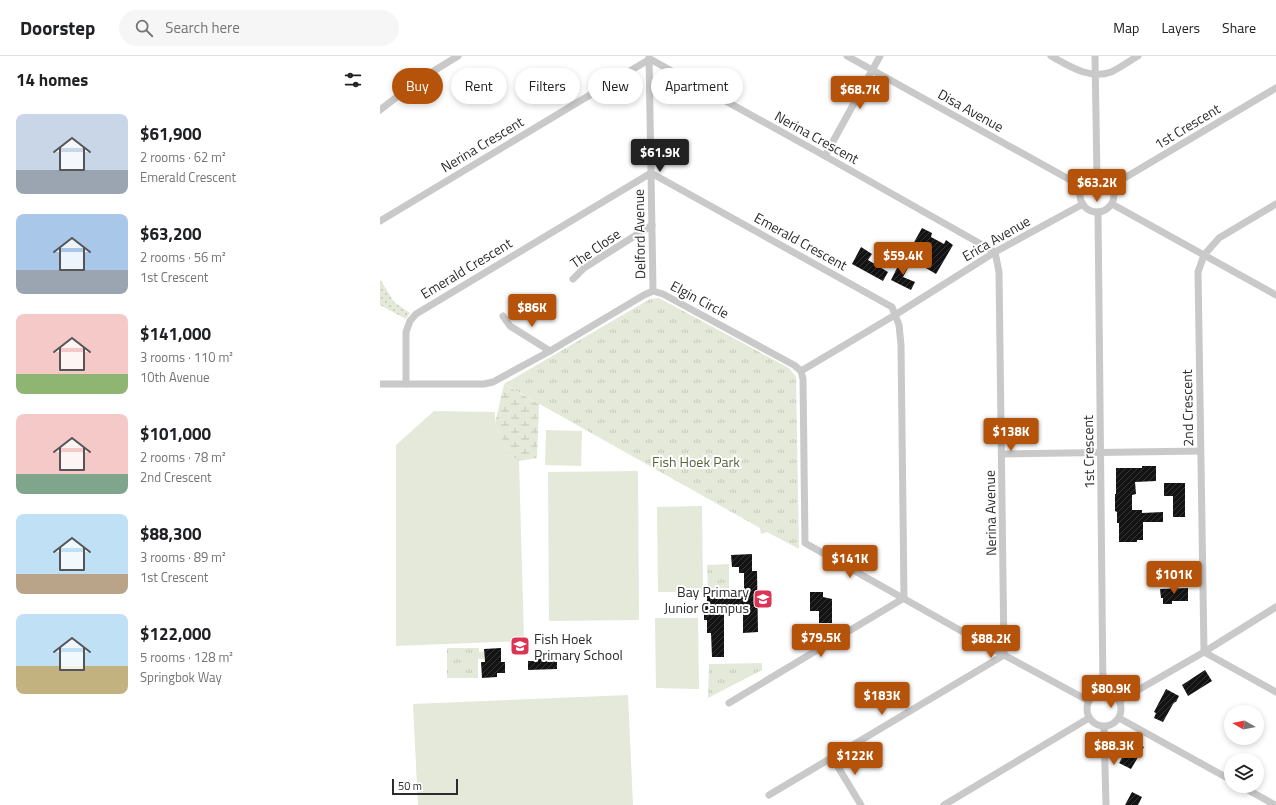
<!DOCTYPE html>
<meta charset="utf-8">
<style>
:root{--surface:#fff;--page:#f6f6f6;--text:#202124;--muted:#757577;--line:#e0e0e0;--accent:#b45309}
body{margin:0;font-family:"Titillium Web",sans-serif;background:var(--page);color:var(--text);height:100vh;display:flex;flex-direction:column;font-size:15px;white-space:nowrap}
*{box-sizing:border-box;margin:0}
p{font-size:13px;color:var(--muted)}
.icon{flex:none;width:22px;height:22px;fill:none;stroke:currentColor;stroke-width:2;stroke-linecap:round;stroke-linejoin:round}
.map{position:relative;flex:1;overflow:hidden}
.panel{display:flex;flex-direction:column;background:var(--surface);width:380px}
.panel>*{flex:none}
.banner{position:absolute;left:12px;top:12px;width:380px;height:36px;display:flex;gap:8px}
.needle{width:26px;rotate:279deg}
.buttons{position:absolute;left:844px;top:649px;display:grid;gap:8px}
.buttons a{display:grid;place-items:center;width:40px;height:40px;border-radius:50%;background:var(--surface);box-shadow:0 2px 6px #0003;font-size:20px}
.scale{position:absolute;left:12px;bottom:10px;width:66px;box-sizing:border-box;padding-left:4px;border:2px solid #2c2c2c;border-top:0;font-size:11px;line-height:14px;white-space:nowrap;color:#2c2c2c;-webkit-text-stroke:3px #fff;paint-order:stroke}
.price{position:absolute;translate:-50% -34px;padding:0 9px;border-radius:4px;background:var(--accent);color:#fff;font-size:13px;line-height:26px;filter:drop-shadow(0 1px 2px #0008)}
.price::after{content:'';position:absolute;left:50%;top:24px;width:12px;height:9px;margin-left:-6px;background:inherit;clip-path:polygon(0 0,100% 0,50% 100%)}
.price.current{background:#222;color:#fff}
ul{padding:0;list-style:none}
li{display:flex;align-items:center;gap:12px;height:100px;padding:0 16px}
li span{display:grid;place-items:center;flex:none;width:112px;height:80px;border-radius:8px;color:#555}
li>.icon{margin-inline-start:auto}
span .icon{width:48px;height:48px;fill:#fffc;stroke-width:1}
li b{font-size:17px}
h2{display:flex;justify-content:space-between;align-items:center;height:48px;padding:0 16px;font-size:17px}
.pill{padding:0 14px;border-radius:18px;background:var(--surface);box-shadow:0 2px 6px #0003;font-size:14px;line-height:36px}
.pill.current{background:var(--accent);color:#fff}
header{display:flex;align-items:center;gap:24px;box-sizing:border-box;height:56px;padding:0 20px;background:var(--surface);border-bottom:1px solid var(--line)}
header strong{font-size:19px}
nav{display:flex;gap:22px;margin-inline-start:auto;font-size:14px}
.search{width:280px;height:36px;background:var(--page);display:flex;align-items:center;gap:10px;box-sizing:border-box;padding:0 14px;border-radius:22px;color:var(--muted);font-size:15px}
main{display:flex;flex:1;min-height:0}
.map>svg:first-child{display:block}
.grass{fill:url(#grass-dots)}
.wetland{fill:url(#wetland-marsh)}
.park{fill:url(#park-tufts)}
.pitch{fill:#e4e9d9}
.building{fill:url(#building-hatch)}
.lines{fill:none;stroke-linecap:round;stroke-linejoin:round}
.street{stroke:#c9c9c9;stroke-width:7}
.labels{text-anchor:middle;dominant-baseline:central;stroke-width:4;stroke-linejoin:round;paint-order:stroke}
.street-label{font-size:14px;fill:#2c2c2c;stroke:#fff}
.park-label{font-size:14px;fill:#54653c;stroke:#fff}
.poi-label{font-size:14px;fill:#2c2c2c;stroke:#fff;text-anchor:end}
</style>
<header>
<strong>Doorstep</strong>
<div class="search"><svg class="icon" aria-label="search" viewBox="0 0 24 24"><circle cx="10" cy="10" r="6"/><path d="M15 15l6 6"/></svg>Search here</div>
<nav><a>Map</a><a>Layers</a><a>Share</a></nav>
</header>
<main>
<section class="panel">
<h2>14 homes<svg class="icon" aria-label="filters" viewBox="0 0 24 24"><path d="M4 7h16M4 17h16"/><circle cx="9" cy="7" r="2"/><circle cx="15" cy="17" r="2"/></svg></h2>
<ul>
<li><span style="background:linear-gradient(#c9d6e8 70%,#9aa5b1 0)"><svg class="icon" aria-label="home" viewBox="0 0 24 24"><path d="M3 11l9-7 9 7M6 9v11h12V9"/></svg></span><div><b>$61,900</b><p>2 rooms · 62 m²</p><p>Emerald Crescent</p></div></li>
<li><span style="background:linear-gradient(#a9c7e8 70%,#9aa5b1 0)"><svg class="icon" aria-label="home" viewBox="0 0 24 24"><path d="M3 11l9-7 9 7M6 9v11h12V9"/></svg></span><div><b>$63,200</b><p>2 rooms · 56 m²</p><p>1st Crescent</p></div></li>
<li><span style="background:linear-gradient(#f6c9c9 75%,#8fb573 0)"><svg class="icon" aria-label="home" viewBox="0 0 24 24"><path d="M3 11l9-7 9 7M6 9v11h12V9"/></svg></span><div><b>$141,000</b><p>3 rooms · 110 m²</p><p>10th Avenue</p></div></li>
<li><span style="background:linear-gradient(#f6c9c9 75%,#7fa58c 0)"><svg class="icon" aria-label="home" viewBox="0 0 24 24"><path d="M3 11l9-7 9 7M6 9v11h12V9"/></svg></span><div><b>$101,000</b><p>2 rooms · 78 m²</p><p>2nd Crescent</p></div></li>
<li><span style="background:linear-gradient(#bfe0f5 75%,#b9a48a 0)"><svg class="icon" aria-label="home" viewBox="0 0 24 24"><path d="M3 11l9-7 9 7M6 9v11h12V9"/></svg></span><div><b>$88,300</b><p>3 rooms · 89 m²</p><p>1st Crescent</p></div></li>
<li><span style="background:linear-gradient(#bfe0f5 65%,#c2b280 0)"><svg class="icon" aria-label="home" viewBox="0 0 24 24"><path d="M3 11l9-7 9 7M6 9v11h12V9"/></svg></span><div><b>$122,000</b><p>5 rooms · 128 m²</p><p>Springbok Way</p></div></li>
</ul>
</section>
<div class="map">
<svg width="896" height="749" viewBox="0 0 896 749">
<defs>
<pattern id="grass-dots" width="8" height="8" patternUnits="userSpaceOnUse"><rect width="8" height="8" fill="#e4e9d9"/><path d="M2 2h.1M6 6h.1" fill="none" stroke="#c4c8ba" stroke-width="1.8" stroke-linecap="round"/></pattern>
<pattern id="wetland-marsh" width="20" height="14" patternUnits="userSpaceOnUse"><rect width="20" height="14" fill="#e4e9d9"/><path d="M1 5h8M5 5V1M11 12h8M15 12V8" fill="none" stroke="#c4c8ba"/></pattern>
<pattern id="park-tufts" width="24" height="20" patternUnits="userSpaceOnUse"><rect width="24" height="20" fill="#e4e9d9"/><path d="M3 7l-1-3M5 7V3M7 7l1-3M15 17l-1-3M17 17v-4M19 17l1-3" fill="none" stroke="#c4c8ba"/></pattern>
<pattern id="building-hatch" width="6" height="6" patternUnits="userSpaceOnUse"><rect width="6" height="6" fill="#131313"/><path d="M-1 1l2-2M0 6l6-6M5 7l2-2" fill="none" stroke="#363636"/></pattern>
</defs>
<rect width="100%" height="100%" fill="#fff"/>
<polygon class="grass" points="0,223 14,246 30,257 26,263 0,249"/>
<polygon class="wetland" points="124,328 159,348 157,402 139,405 129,399 115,367"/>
<g class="park">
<polygon points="279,242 409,312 416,321 419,493 387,476 381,478 380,472 124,328 270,243"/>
<polygon points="349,508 349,535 328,536 327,509"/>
<polygon points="67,592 99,592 99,596 104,596 104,603 98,603 98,622 67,622"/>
<polygon points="382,607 382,614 328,642 329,608"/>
</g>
<g class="pitch">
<polygon points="54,355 115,356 115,367 129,399 139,405 144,585 16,590 16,389"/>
<polygon points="166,374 202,375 201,410 165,409"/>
<polygon points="258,415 259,564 169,565 168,416"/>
<polygon points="322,450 323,536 278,536 277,451"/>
<polygon points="275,562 318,562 319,633 276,632"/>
<polygon points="248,639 253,749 38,749 33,648"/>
</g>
<g class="building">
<polygon points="542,172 552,177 551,181 564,188 566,184 573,189 556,218 539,208 546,195 533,188"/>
<polygon points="481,191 492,198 488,204 508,216 503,225 472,208"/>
<polygon points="523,204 530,208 523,221 535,226 531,234 511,224 518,210 520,211"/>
<polygon points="762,410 776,410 776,425 755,426 756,438 752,439 752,454 762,454 762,457 783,456 783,466 763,466 763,484 757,484 757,486 739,486 739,467 737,467 737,456 735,455 735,438 736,438 736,412 762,412"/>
<polygon points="784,427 805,427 805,461 793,461 793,440 784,440"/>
<polygon points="372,498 372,515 377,515 378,576 363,577 363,556 344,557 344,601 332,601 331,577 327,577 327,564 324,564 324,549 327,549 327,540 364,540 364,517 359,517 359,511 352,511 351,499"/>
<polygon points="808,532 808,545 792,545 792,548 783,548 783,542 781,542 780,533"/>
<polygon points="430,536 443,536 443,541 452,543 452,567 439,567 439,555 430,555"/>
<polygon points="121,592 121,606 125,606 125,617 117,617 117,621 102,622 101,606 105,606 104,593"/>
<polygon points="154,599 166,599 166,605 177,605 177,613 148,614 148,605 154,605"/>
<polygon points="825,614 832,625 808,640 802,629"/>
<polygon points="786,633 799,640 796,646 795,646 793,648 783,666 774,662 776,657 774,656"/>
<polygon points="750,684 764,691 751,713 739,707 748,692 746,691"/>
<polygon points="752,736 762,741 758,749 745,749"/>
</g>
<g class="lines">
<g class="street">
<polyline points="269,0 273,235"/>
<polyline points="467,0 703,131"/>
<path d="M671 0C689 10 710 24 731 16 740 12 749 5 758 0"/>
<polyline points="715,0 717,122"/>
<polyline points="0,54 39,24 78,0"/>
<polyline points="445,100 500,0"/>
<circle cx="717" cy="139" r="17"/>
<polyline points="731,130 896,32"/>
<polyline points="732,148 896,239"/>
<polyline points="896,148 839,182 824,199 818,216 824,596 896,636"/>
<polyline points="718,156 723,636"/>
<polyline points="0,165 270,3 445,100 615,196 619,216 624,599 389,739"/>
<polyline points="193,223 204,212 272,169"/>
<polyline points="123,260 130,270 170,295"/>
<polyline points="421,315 515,259 615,196 703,148"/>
<polyline points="0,328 104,328 113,326 170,295 264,239 273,235 283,238 414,309 421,315 423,323 425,487 624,599 709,645"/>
<polyline points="26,328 26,276 30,265 36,258 271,117 512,251 519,269 521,289 524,542"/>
<polyline points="622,398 820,395"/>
<circle cx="724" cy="653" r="17"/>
<polyline points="739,645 824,596 896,551"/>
<polyline points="349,647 524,542"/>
<polyline points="739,662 851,724"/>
<polyline points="724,671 726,749"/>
<polyline points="452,701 481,749"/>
<polyline points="861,730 895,749"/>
<polyline points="564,749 709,662"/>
</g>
</g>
<defs>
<symbol id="school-square" viewBox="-11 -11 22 22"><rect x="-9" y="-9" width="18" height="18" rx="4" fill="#dd3456" stroke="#fff"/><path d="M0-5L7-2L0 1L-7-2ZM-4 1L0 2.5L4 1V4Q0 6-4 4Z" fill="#fff"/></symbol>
</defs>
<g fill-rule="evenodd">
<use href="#school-square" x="372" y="532" width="22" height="22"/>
<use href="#school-square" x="129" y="579" width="22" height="22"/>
</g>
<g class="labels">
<g class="street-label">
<text transform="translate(591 54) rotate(29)">Disa Avenue</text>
<text transform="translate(807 70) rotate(-31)">1st Crescent</text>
<text transform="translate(437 81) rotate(29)">Nerina Crescent</text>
<text transform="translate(102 88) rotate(-31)">Nerina Crescent</text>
<text transform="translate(259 178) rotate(-91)">Delford Avenue</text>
<text transform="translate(616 182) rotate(-30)">Erica Avenue</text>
<text transform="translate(421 185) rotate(29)">Emerald Crescent</text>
<text transform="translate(215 192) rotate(-35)">The Close</text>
<text transform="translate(86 212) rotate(-31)">Emerald Crescent</text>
<text transform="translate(320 243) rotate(28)">Elgin Circle</text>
<text transform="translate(807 352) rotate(-91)">2nd Crescent</text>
<text transform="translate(708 396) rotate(-91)">1st Crescent</text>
<text transform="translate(610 457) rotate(-91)">Nerina Avenue</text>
</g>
<g class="park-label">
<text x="316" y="405">Fish Hoek Park</text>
</g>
<g class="poi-label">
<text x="369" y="535">Bay Primary<tspan x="369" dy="16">Junior Campus</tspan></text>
<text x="154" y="582" text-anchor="start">Fish Hoek<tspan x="154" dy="16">Primary School</tspan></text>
</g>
</g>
</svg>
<div class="buttons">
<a><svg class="needle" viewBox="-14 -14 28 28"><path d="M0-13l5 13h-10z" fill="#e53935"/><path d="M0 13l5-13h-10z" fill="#757577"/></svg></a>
<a><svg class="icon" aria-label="layers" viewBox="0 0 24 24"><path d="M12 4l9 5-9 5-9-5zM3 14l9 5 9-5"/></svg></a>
</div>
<div class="scale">50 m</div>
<b class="price" style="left:480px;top:54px">$68.7K</b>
<b class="price current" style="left:280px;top:117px">$61.9K</b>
<b class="price" style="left:717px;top:147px">$63.2K</b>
<b class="price" style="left:523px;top:220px">$59.4K</b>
<b class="price" style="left:152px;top:272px">$86K</b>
<b class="price" style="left:631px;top:396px">$138K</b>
<b class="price" style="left:470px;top:523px">$141K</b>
<b class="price" style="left:794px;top:539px">$101K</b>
<b class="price" style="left:441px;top:602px">$79.5K</b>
<b class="price" style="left:611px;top:603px">$88.2K</b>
<b class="price" style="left:731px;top:653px">$80.9K</b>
<b class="price" style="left:502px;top:660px">$183K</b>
<b class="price" style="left:734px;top:710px">$88.3K</b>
<b class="price" style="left:475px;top:720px">$122K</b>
<div class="banner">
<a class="pill current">Buy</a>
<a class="pill">Rent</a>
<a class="pill">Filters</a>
<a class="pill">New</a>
<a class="pill">Apartment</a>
</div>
</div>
</main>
